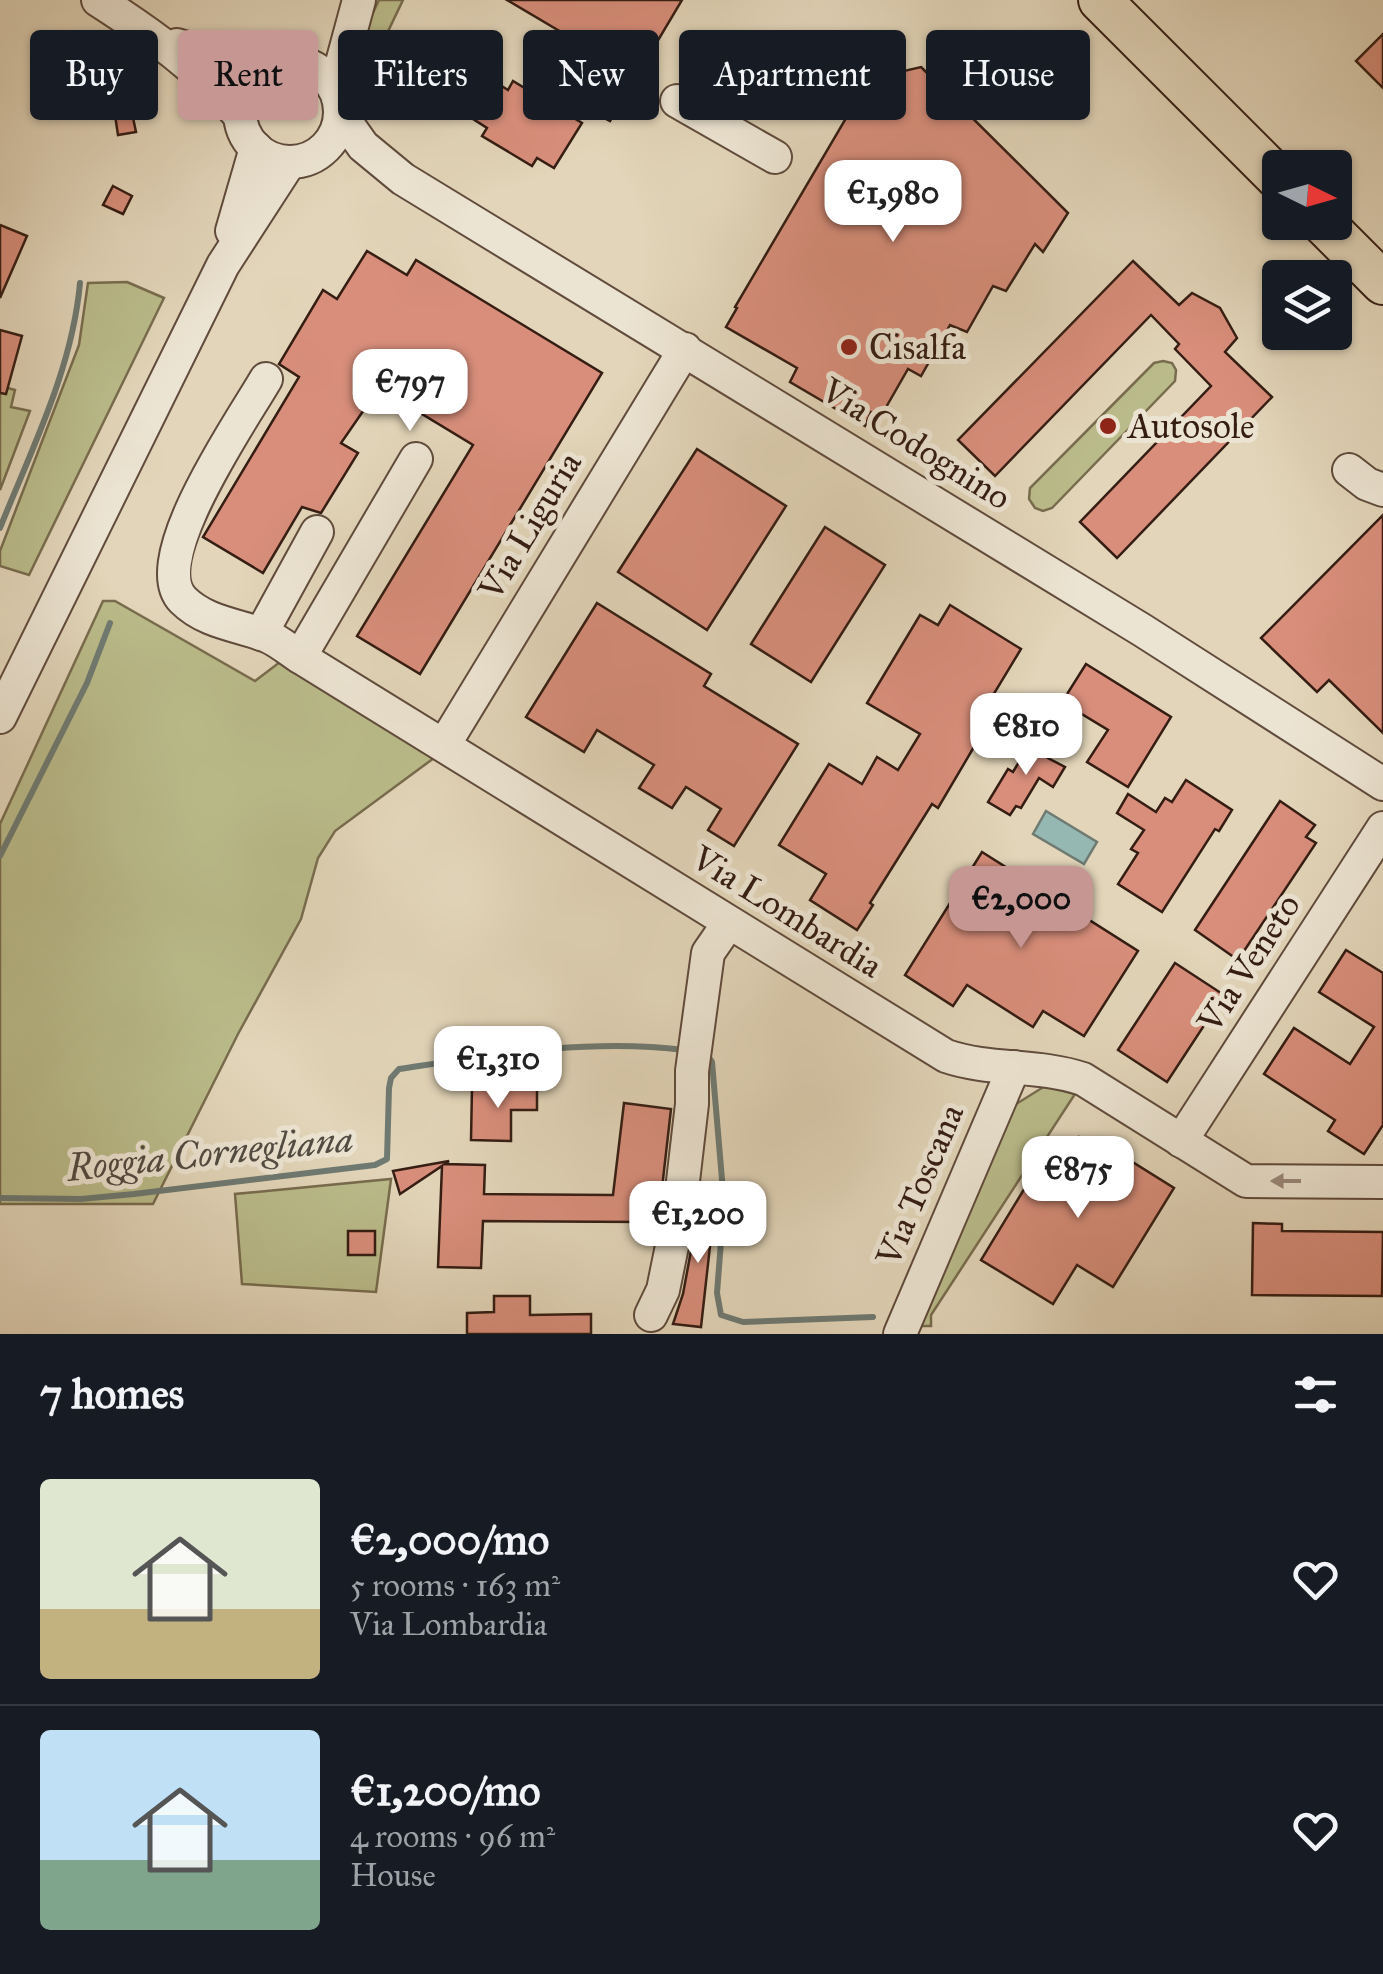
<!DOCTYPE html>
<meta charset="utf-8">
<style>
:root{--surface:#171b24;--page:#20242c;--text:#f1f3f6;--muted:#9ea1a6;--line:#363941;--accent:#c59692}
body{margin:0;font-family:"IM FELL Great Primer",serif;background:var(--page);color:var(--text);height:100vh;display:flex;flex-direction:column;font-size:38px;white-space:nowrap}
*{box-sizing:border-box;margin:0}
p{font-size:32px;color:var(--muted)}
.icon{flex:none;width:55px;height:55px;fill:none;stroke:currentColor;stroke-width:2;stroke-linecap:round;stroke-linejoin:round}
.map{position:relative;height:1334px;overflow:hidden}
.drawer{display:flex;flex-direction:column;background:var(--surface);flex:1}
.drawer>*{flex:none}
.top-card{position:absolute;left:30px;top:30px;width:1325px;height:90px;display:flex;gap:20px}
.needle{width:65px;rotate:95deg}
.controls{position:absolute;left:1262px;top:150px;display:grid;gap:20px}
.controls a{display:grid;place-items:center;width:90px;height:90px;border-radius:10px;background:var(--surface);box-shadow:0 2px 8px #0004;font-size:50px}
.price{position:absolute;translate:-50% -85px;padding:0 22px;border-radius:20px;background:#fff;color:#222;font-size:32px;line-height:65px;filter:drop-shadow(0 2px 5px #0008)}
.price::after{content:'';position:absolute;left:50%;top:60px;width:30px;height:22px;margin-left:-15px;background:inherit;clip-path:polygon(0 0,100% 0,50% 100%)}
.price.current{background:var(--accent);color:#111}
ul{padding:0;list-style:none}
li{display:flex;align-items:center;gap:30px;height:250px;padding:0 40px}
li+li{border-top:2px solid var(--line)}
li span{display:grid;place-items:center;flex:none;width:280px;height:200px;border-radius:10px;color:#555}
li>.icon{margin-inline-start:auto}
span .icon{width:120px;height:120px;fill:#fffc;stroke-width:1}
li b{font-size:42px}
h2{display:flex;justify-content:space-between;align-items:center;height:120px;padding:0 40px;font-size:42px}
.pill{padding:0 35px;border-radius:10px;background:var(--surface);box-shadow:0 2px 8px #0004;font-size:35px;line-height:90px}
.pill.current{background:var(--accent);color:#111}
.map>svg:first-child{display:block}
.green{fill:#babb8a;stroke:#786c4e;stroke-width:2.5}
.water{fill:#95b8b2;stroke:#6f7a72;stroke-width:2.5}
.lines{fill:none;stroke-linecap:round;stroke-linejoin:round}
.stream{stroke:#6f7a72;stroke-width:6}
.building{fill:#d88e7b;stroke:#351d13;stroke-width:2.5}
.minor-casing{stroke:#604b3c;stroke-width:36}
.major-casing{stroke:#351d13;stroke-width:46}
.minor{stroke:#ece4d2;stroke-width:32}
.major{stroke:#e2d5b9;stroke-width:42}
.oneway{fill:#9a8a7c}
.poi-dot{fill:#8f2418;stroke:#ece4d2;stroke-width:4}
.labels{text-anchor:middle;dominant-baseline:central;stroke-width:10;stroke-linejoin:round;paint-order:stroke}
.poi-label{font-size:35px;fill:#351d13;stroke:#ece4d2;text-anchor:start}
.street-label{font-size:35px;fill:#351d13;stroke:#ece4d2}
.water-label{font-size:38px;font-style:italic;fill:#524c43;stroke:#ece4d2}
</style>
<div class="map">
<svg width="1383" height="1334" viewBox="0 0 1383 1334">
<rect width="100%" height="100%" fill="#e2d5b9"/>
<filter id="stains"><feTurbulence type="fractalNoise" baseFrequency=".002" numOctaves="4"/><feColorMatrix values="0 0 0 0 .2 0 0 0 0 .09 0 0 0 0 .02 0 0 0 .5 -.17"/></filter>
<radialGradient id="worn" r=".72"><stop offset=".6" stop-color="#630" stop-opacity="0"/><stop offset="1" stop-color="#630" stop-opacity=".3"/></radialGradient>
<g class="green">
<path d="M379 0H403L359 92 354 94C353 63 365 28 379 0Z"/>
<polygon points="127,282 164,298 29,575 0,566 0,551 79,345 88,283"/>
<polygon points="1163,361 1172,363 1176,370 1175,381 1052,508 1043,511 1035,508 1029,499 1030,488 1154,363"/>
<polygon points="0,386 15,390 11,407 30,411 0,490"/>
<polygon points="103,601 115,601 255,681 280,662 434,758 335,831 318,858 301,919 238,1034 153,1204 0,1204 0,824"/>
<polygon points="1045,1086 1075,1094 931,1315 931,1326 916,1326 1013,1106"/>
<polygon points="391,1179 376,1292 242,1284 235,1194"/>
</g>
<polygon class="water" points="1046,811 1097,842 1084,864 1033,834"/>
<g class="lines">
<g class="stream">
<path d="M0 528C32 448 72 370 80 283"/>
<polyline points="0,856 87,683 110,623"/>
<polyline points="706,1053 712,1062 724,1203 717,1293 721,1315 743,1322 873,1317"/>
<path d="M0 1198 81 1199 134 1194 375 1165 387 1159 389 1088 391 1078 399 1069C492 1055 589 1038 684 1050"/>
</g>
</g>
<g class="building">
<polygon points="507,0 682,0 610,121 588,109 615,64"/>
<polygon points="1383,34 1383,88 1356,61"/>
<polygon points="124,66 127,81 134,80 140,111 132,113 136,132 118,135 115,115 99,118 94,87 110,84 107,69"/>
<polygon points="921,67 1068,213 1043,252 1035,244 1006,291 993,286 967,332 950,325 921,376 908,369 881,416 871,412 865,426 790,382 797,368 726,327 737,308 735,307 869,79"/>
<polygon points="492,80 508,90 513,81 582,123 554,168 537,158 532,166 482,136 487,128 470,117"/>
<polygon points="113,186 132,196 123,214 103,205"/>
<polygon points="0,225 27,236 0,298"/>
<polygon points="367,251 407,275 416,260 602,373 420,674 357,636 473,445 379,388 341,443 358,453 321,513 302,507 263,573 203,537 299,377 279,364 323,290 337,299"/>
<polygon points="1133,261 1179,305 1192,293 1220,308 1237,338 1225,352 1272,397 1117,558 1080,522 1211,386 1175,349 1179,344 1151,315 995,476 958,440"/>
<polygon points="0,330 22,336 6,394 0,393"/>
<polygon points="697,449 786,506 707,630 618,572"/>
<polygon points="1383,515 1383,733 1329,680 1317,692 1261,638"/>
<polygon points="825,527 885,565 811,682 751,644"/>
<polygon points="597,603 711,674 704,686 798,744 734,846 708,830 721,809 686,787 672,808 639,788 654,765 597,730 584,752 526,717"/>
<polygon points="950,605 1021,649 972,730 981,735 938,808 932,804 870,903 873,905 857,930 810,900 826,874 779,845 829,764 862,784 877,757 898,770 920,734 867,703 920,615 938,625"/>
<polygon points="1086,664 1171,717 1128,787 1087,762 1108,730 1062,702"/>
<polygon points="1034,699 1051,709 1034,736 1017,726"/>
<polygon points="1032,740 1052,752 1048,758 1065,767 1053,787 1039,778 1021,808 1016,806 1010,815 988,802 1008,769 1013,772"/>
<polygon points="1186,780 1232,810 1219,831 1215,829 1162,912 1118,884 1138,853 1131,849 1144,830 1117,813 1128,794 1156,812 1165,798 1172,802"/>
<polygon points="1280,801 1315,825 1306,837 1316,843 1238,960 1195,930"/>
<polygon points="982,852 1138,951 1084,1036 1043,1011 1033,1027 967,985 953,1006 905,975"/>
<polygon points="1346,950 1383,973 1383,1125 1364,1154 1328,1131 1335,1120 1264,1074 1294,1028 1350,1064 1374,1027 1319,992"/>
<polygon points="1175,963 1224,995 1167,1082 1118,1050"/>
<polygon points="472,1087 537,1088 537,1110 511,1110 511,1141 471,1140"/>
<polygon points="624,1103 671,1109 661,1197 642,1195 642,1222 483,1221 481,1268 438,1267 442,1166 400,1194 393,1171 449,1161 445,1164 485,1165 484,1194 613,1195"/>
<polygon points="1079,1137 1098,1149 1102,1143 1174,1188 1113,1287 1077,1265 1053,1304 981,1260 1037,1168 1054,1178"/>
<polygon points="702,1191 716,1192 701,1327 673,1324 683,1294"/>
<polygon points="1253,1223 1282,1224 1282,1231 1383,1232 1382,1296 1252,1295"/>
<rect x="348" y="1231" width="27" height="24"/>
<polygon points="494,1296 530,1296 530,1315 591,1314 591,1334 467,1334 467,1313 494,1312"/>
</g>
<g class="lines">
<defs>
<g id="minor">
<path d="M98 0C151 34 200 69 241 117"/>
<polyline points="177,45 263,70"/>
<circle cx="290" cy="112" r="50"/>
<polyline points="335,89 359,0"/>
<polyline points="677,101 775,157"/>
<polyline points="341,115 363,146 403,179 1142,630 1383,784"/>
<polyline points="232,231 256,148"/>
<path d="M266 379C243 419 144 560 183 600 206 623 239 625 267 636 279 641 289 650 300 657"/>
<path d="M416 459 300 657 946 1056C990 1071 1038 1064 1083 1079L1246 1181 1383 1182"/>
<polyline points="1349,470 1367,484 1383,490"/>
<polyline points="261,634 317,532"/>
<polyline points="0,717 223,265 289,163"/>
<polyline points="444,745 685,349"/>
<polyline points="1181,1141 1383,828"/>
<polyline points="651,1315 663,1290 680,1207 692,1104 692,1071 708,953 728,924"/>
<polyline points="900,1334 1014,1067"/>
</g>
<g id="major">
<polyline points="1100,0 1280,180"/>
<polyline points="1322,222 1383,283"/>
</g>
</defs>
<use href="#minor" class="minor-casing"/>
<use href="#major" class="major-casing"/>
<use href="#minor" class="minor"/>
<use href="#major" class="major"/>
</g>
<defs><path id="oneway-solid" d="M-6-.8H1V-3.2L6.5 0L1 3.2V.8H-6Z" transform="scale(2.5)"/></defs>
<use class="oneway" href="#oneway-solid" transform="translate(1286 1181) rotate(-180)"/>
<g class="poi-dot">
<circle cx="849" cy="347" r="10"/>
<circle cx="1108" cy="426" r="10"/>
</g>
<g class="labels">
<g class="poi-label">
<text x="869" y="347">Cisalfa</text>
<text x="1128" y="426">Autosole</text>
</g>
<g class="street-label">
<text transform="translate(916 444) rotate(32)">Via Codognino</text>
<text transform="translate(530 526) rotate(-59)">Via Liguria</text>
<text transform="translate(787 912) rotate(32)">Via Lombardia</text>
<text transform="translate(1249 963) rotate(-57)">Via Veneto</text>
<text transform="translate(920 1185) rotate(-67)">Via Toscana</text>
</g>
<g class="water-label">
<text transform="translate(210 1153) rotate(-6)">Roggia Cornegliana</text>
</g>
</g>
<rect width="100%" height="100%" filter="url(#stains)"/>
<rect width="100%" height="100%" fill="url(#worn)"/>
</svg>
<div class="controls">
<a><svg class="needle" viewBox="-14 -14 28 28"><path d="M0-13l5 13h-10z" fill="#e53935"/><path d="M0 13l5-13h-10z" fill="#9ea1a6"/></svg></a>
<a><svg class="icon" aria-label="layers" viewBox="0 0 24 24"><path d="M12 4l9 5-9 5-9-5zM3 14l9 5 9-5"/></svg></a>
</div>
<b class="price" style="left:893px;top:245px">€1,980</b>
<b class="price" style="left:410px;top:434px">€797</b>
<b class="price" style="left:1026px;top:778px">€810</b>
<b class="price current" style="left:1021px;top:951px">€2,000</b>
<b class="price" style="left:498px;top:1111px">€1,310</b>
<b class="price" style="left:1078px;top:1221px">€875</b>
<b class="price" style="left:698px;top:1266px">€1,200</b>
<div class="top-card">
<a class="pill">Buy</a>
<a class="pill current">Rent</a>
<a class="pill">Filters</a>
<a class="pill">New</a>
<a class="pill">Apartment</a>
<a class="pill">House</a>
</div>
</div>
<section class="drawer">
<h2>7 homes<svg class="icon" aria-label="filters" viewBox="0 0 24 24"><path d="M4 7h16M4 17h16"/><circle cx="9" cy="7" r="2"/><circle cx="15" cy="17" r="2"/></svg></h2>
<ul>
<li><span style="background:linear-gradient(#dfe7d0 65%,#c2b280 0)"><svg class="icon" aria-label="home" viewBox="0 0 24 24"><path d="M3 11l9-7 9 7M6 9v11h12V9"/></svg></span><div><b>€2,000/mo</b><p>5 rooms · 163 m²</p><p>Via Lombardia</p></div><svg class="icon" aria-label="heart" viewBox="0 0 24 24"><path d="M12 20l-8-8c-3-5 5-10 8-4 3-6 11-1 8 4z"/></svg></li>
<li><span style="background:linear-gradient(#bfe0f5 65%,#7fa58c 0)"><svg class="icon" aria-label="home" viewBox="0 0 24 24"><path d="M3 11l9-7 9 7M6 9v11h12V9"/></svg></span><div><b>€1,200/mo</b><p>4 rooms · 96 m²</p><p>House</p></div><svg class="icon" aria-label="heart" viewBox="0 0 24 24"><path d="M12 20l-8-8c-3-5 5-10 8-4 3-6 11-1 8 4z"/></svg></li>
</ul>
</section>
